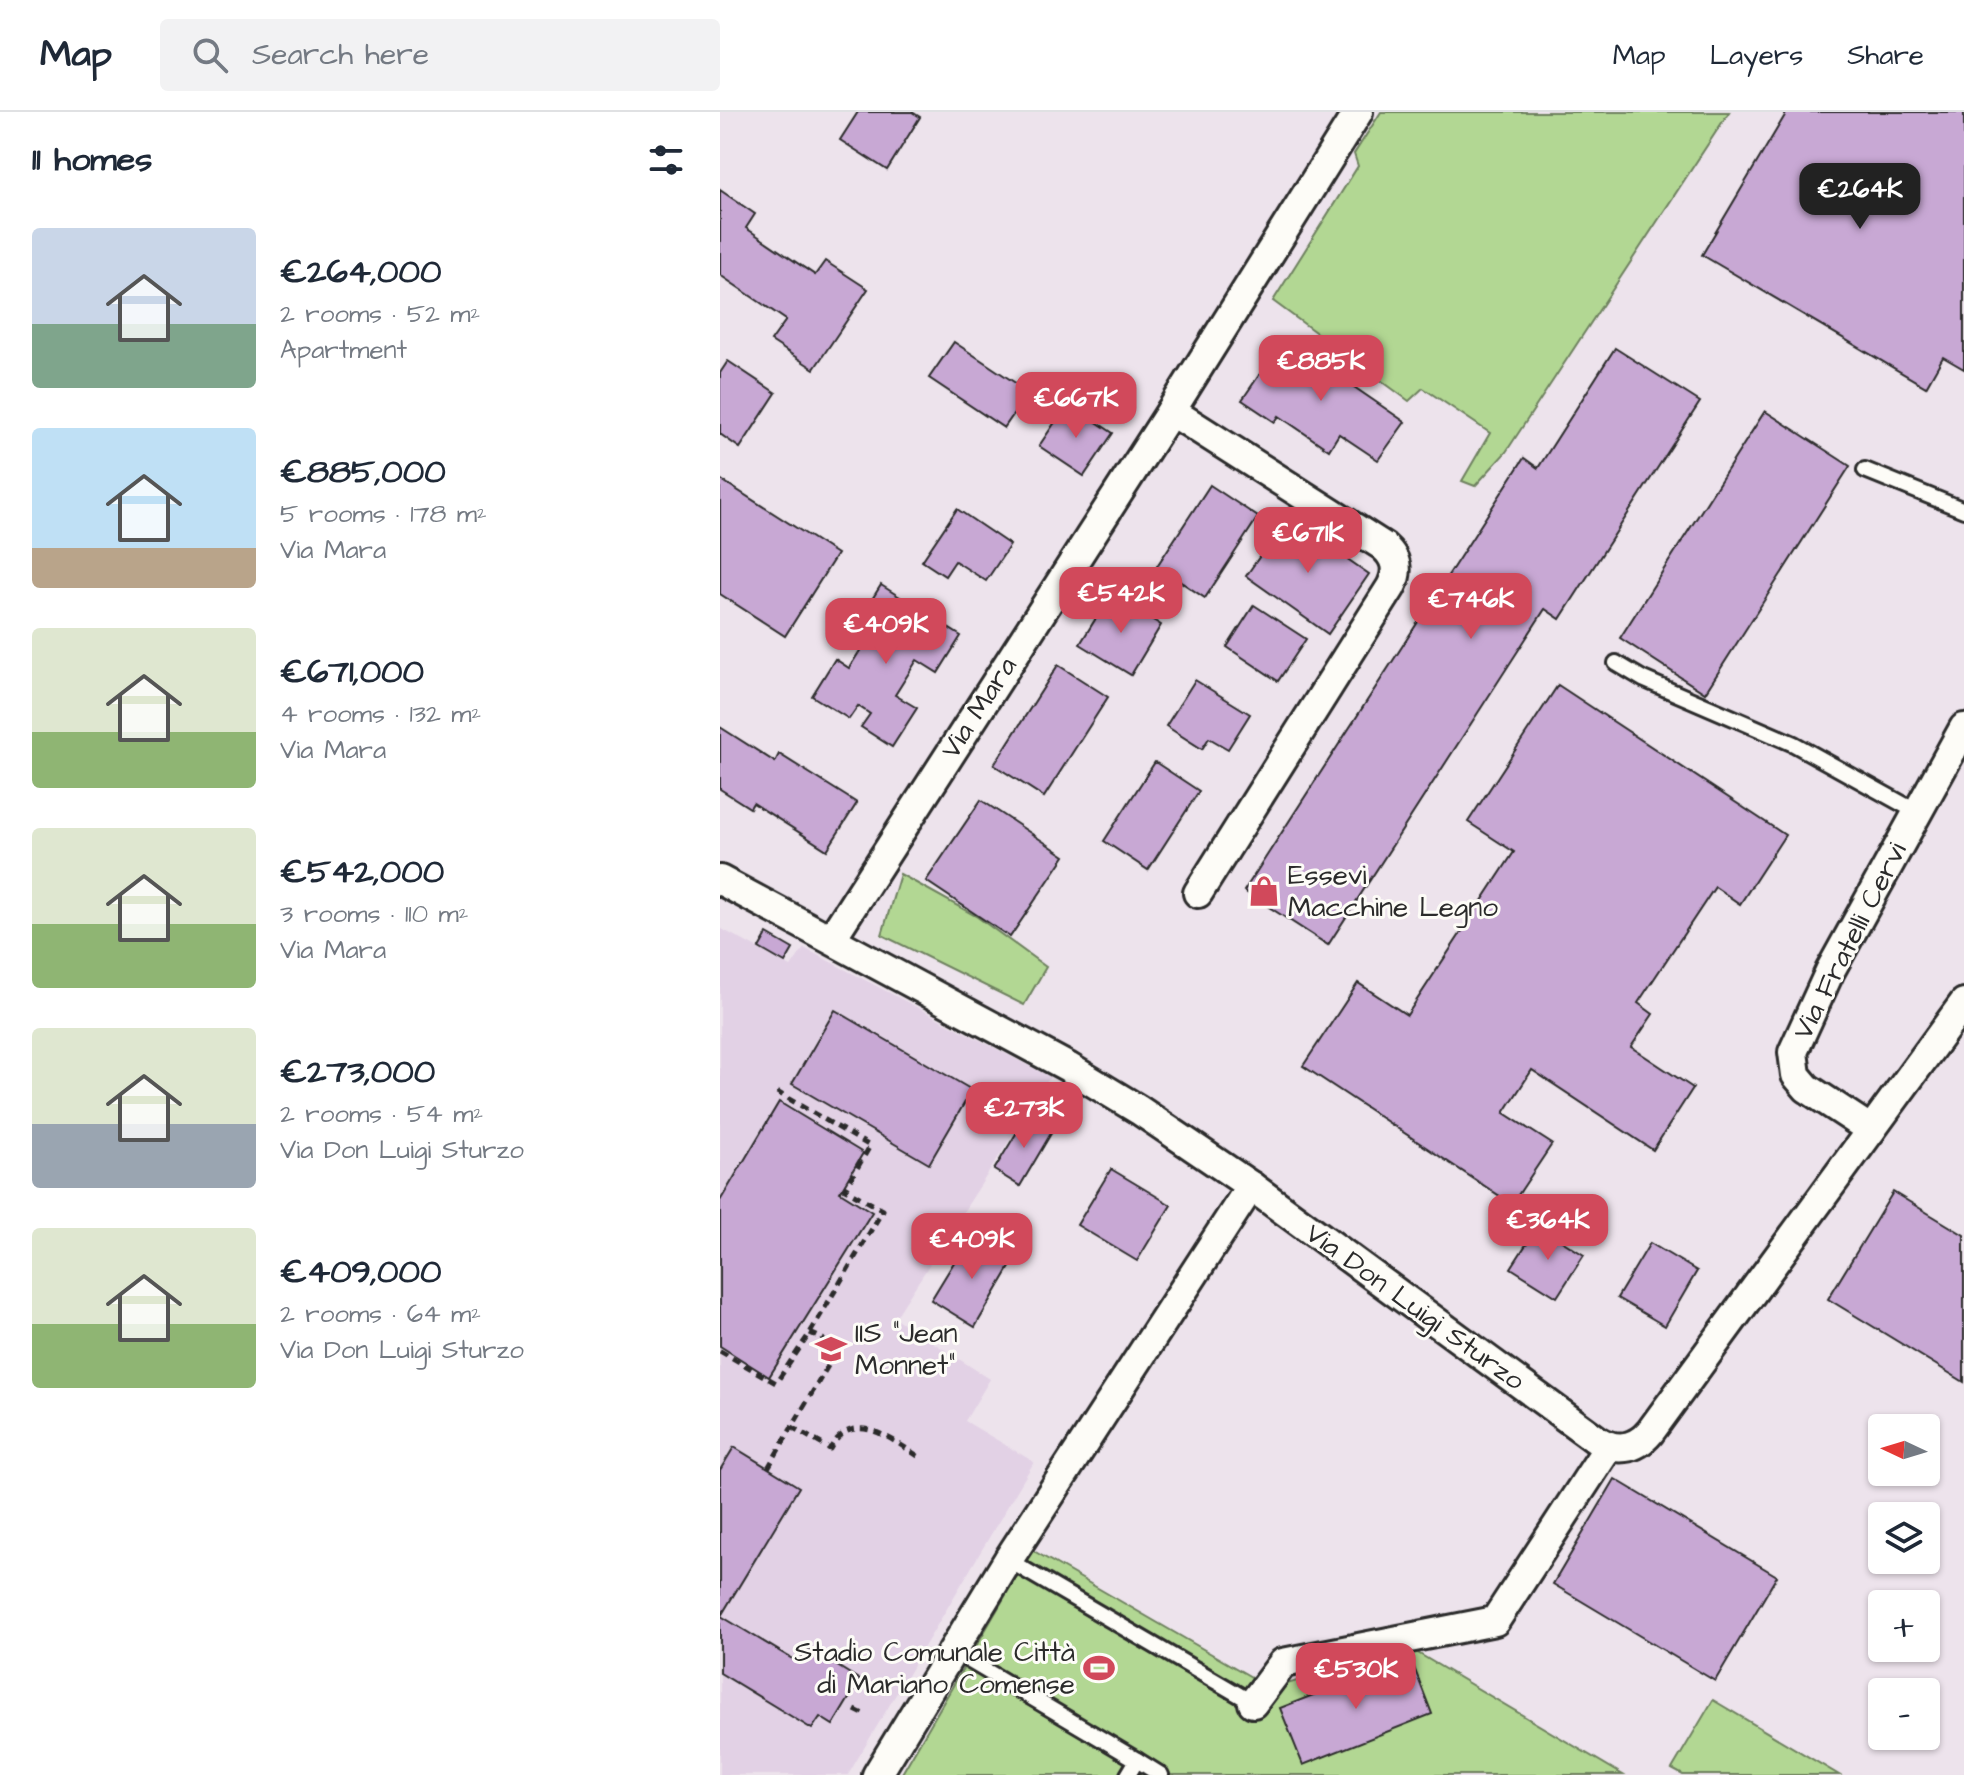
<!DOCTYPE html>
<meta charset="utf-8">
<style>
:root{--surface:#fff;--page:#f2f2f3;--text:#1f2937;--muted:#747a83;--line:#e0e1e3;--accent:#d1495b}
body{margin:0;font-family:"Architects Daughter",sans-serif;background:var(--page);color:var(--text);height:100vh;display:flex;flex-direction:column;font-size:30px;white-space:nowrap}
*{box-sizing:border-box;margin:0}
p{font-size:26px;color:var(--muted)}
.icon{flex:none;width:44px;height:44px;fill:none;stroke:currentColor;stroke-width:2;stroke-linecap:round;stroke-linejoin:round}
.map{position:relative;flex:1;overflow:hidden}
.sheet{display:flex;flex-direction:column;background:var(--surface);width:720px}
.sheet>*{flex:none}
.needle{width:52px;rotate:274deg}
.controls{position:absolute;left:1148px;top:1302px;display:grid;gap:16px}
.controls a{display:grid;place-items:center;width:72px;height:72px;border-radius:8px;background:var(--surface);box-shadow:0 2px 6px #0004;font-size:40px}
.price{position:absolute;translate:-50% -68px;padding:0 18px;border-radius:16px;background:var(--accent);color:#fff;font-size:26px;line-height:52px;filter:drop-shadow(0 2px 4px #0008)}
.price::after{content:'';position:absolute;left:50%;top:48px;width:24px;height:18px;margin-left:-12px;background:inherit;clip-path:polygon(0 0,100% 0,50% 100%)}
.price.on{background:#222;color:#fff}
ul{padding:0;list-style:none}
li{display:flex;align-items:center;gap:24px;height:200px;padding:0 32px}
li span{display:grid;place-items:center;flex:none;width:224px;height:160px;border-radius:8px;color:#555}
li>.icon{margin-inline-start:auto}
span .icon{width:96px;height:96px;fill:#fffc;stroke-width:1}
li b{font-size:34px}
h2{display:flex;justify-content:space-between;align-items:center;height:96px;padding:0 32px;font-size:34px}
header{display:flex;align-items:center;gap:48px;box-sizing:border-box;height:112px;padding:0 40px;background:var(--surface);border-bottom:2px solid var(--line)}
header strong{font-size:38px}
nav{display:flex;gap:44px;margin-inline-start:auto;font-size:28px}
.search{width:560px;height:72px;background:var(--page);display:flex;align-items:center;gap:20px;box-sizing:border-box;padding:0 28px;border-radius:8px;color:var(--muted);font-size:30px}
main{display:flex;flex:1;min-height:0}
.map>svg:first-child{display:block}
.built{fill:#e2d1e5}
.green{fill:#b2d793;stroke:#6e815f;stroke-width:2}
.building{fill:#c8a8d4;stroke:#2b2b2b;stroke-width:2}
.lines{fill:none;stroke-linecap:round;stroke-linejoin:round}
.lane-casing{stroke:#2b2b2b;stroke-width:20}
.street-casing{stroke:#2b2b2b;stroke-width:34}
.path{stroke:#2b2b2b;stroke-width:5;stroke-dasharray:8 6;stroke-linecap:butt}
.lane{stroke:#fdfcf7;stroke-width:14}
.street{stroke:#fdfcf7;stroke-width:28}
.labels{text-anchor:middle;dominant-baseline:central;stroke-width:6;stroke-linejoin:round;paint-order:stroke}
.street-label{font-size:28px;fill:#2b2b2b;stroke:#fdfcf7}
.poi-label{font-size:28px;fill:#2b2b2b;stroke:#fdfcf7;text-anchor:start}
</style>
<header>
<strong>Map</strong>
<div class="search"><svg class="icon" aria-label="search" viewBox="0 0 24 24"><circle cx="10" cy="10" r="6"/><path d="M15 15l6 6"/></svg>Search here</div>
<nav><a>Map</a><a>Layers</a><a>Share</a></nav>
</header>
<main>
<section class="sheet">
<h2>11 homes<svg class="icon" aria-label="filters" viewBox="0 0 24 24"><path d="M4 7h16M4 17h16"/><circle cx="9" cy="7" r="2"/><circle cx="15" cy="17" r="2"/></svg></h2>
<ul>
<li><span style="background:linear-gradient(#c9d6e8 60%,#7fa58c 0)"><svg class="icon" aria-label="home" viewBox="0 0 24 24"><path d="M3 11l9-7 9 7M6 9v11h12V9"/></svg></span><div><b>€264,000</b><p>2 rooms · 52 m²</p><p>Apartment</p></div></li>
<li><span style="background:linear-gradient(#bfe0f5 75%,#b9a48a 0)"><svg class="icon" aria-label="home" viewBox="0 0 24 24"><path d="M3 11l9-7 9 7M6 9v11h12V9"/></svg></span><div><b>€885,000</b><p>5 rooms · 178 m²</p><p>Via Mara</p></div></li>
<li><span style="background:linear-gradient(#dfe7d0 65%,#8fb573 0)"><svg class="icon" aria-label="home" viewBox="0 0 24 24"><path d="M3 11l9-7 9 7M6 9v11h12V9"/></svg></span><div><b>€671,000</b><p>4 rooms · 132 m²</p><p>Via Mara</p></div></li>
<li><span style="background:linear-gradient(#dfe7d0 60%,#8fb573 0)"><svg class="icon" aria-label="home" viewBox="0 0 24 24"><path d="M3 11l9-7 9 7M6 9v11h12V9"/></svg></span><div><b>€542,000</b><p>3 rooms · 110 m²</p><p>Via Mara</p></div></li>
<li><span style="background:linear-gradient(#dfe7d0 60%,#9aa5b1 0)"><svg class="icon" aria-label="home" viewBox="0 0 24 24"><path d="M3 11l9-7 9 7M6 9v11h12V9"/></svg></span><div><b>€273,000</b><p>2 rooms · 54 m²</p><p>Via Don Luigi Sturzo</p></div></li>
<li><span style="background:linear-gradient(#dfe7d0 60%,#8fb573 0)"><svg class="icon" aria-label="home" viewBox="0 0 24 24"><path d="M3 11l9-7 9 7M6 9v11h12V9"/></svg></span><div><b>€409,000</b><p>2 rooms · 64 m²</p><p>Via Don Luigi Sturzo</p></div></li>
</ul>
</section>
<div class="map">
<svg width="1244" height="1663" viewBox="0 0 1244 1663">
<rect width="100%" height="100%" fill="#ede3ec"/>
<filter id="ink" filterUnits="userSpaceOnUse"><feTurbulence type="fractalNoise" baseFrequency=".0125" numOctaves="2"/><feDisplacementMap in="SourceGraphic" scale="16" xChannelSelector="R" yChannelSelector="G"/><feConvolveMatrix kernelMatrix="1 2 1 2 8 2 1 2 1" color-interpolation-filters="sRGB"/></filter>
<g filter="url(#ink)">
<polygon class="built" points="0,816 71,855 84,836 330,965 175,1206 270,1267 245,1309 314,1350 128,1663 0,1663"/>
<g class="green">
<polygon points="661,0 1009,0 786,340 755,374 742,369 770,321 703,276 689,289 553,189 638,54 634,42"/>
<polygon points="180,762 256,804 326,855 304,893 162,823"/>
<polygon points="312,1438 552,1577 686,1534 903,1663 181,1663"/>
<polygon points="993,1588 1119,1663 963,1663 952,1657"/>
</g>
<g class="building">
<polygon points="138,0 192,0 200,5 167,58 120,28"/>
<polygon points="1067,0 1244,0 1244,257 1223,245 1206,275 982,143"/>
<polygon points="0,78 35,102 26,116 95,163 105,149 148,177 94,257 51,229 66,208 0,163"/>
<polygon points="564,227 685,310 658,348 619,322 609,338 559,304 555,310 522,288"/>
<polygon points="234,230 309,280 284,316 209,266"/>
<polygon points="895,236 980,290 840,507 825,497 608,833 524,779 804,346 818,356"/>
<polygon points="8,249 56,281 20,336 0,322 0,261"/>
<polygon points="348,291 393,321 364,364 319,334"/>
<polygon points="1045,299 1130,354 985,581 900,526"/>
<polygon points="0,367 117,442 65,524 0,482"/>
<polygon points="490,373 538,405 485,486 437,454"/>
<polygon points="237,397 290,433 266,469 235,449 225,464 202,449"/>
<polygon points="567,405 649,462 608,522 526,464"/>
<polygon points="161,473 199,497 190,511 201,517 209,504 241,524 218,561 197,548 175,583 197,596 172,635 141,615 150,602 138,594 129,607 92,584 115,547 129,556 153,518 139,508"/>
<polygon points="391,482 441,513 411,563 360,532"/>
<polygon points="534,493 586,527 558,569 507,535"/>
<polygon points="338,553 388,585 324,685 274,653"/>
<polygon points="475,568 530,602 508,637 489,626 482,637 446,614"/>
<polygon points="838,573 1065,723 1020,792 995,775 918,891 933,902 911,935 973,976 933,1038 812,958 784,1001 832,1032 792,1092 583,954 638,871 687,903 794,740 748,710"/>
<polygon points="0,615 55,650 59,642 137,691 107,738 33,691 30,696 0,677"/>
<polygon points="435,650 479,679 428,758 384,729"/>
<polygon points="261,688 345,744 290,825 206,769"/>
<polygon points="47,822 73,837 65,851 39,836"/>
<polygon points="115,898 252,978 209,1052 72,972"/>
<polygon points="59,990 143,1041 120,1080 152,1100 49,1265 0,1234 0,1089"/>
<polygon points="308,1002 333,1018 300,1074 274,1058"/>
<polygon points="391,1057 451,1093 417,1149 357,1113"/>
<polygon points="1173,1080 1244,1123 1244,1270 1108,1187"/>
<polygon points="818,1114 864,1143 837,1185 791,1156"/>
<polygon points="250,1124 293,1150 255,1215 211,1188"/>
<polygon points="930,1131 977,1159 945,1214 897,1186"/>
<polygon points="14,1335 79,1375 1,1504 79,1551 88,1536 140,1568 113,1613 100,1605 92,1617 0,1561 0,1358"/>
<polygon points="895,1367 1057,1464 995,1569 833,1472"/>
<polygon points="690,1545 712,1602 583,1653 560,1596"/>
</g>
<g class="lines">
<defs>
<g id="lane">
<polyline points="1145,358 1244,398"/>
<polyline points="896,551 923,567 1074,632 1197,700"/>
<polyline points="288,1448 533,1591"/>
<polyline points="233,1539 417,1648"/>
<polyline points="408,1663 417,1648 441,1663"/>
</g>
<g id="street">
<path d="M451 299 663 434C677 446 679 459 671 475L478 781"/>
<path d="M0 768 348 955 419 998 531 1074 877 1328C896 1340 915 1338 930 1320L1244 891"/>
<polyline points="111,827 451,299 638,0"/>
<polyline points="1151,1018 1087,976 1076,963 1073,940 1110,859 1244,616"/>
<polyline points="533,1591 563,1551 775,1509 889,1334"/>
<polyline points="157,1663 288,1448 531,1074"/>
</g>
</defs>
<use href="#lane" class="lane-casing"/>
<use href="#street" class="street-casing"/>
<g class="path">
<path d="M90 1221 103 1227 109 1252 72 1315 110 1337C134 1294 174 1330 203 1347"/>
<polyline points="0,1239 56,1271 90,1221 163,1098 125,1077 150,1034 57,980"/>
<polyline points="48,1356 72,1315"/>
<polyline points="135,1598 145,1603"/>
</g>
<use href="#lane" class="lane"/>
<use href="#street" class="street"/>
</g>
</g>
<defs>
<symbol id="shop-bare" viewBox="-9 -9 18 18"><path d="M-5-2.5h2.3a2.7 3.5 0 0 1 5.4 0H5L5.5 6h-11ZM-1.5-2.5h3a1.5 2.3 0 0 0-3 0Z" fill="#d1495b" stroke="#fdfcf7" stroke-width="2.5" paint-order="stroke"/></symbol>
<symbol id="school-bare" viewBox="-9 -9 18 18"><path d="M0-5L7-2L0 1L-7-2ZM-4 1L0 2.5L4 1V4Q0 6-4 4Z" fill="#d1495b" stroke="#fdfcf7" stroke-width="2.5" paint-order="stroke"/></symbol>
<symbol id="stadium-bare" viewBox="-9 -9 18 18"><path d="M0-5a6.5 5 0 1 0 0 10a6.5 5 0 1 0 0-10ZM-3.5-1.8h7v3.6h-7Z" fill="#d1495b" stroke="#fdfcf7" stroke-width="2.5" paint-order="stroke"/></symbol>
</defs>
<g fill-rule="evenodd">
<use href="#shop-bare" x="522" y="757" width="44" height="44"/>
<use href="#school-bare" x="89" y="1215" width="44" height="44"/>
<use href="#stadium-bare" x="357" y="1534" width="44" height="44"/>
</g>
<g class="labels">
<g class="street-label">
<text transform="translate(259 596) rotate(-57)">Via Mara</text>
<text transform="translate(1130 829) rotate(-63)">Via Fratelli Cervi</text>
<text transform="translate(695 1195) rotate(36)">Via Don Luigi Sturzo</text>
</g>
<g class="poi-label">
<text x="568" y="763">Essevi<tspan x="568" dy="32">Macchine Legno</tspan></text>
<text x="135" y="1221">IIS "Jean<tspan x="135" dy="32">Monnet"</tspan></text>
<text x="355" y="1540" text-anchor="end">Stadio Comunale Città<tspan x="355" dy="32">di Mariano Comense</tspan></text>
</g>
</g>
</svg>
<div class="controls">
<a><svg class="needle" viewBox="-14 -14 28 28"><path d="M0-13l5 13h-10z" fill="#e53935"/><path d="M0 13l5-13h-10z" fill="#747a83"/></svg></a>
<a><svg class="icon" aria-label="layers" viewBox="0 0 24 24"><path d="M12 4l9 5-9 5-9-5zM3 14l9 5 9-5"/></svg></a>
<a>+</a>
<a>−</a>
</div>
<b class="price on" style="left:1140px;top:119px">€264K</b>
<b class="price" style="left:601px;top:291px">€885K</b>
<b class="price" style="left:356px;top:328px">€667K</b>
<b class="price" style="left:588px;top:463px">€671K</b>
<b class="price" style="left:401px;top:523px">€542K</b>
<b class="price" style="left:751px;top:529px">€746K</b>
<b class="price" style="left:166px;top:554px">€409K</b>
<b class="price" style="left:304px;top:1038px">€273K</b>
<b class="price" style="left:828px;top:1150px">€364K</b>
<b class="price" style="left:252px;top:1169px">€409K</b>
<b class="price" style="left:636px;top:1599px">€530K</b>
</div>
</main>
